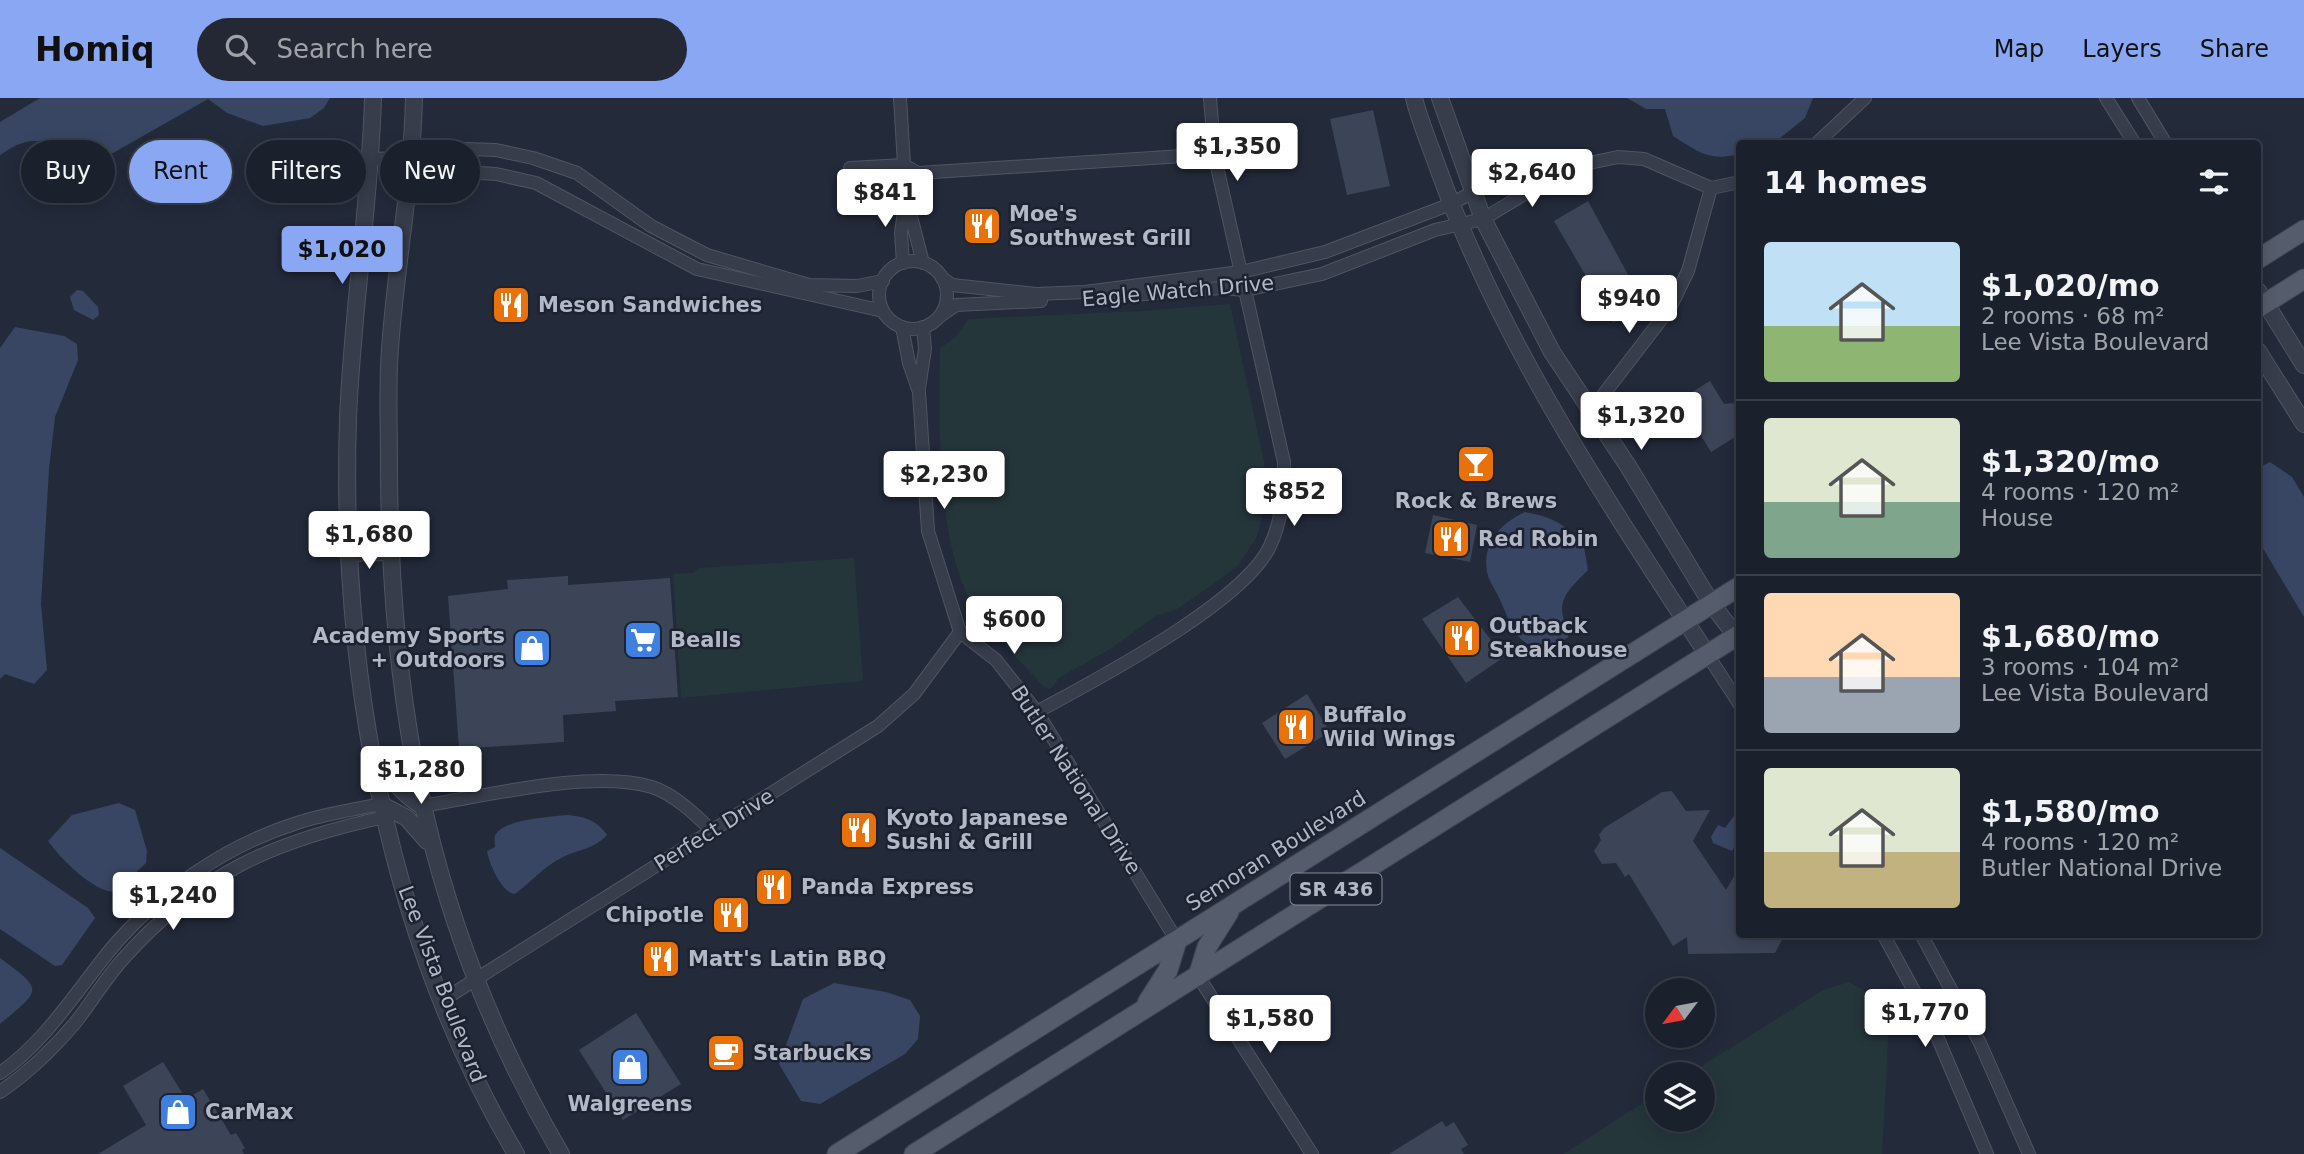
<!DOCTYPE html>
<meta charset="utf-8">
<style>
:root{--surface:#1a202c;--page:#232834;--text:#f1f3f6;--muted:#9fa3a9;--line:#383e48;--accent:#8aa7f4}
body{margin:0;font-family:"DejaVu Sans",sans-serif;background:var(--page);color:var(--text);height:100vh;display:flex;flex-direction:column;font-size:26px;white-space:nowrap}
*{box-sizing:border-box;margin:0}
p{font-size:23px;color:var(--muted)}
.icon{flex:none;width:38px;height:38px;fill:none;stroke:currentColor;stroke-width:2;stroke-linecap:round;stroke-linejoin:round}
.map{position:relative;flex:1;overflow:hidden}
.drawer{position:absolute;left:1736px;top:42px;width:525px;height:798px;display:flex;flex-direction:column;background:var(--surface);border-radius:7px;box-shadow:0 4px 18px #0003,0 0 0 2px var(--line)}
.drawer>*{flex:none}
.guide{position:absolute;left:21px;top:42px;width:665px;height:63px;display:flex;gap:14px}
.needle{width:46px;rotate:238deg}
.fabs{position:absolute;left:1645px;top:880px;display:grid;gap:14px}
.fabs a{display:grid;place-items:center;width:70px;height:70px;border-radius:50%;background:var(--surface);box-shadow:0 4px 18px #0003,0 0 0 2px var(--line);font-size:35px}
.price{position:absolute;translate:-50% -60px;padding:0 16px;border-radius:7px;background:#fff;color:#222;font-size:23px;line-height:46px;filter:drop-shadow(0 2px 4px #0008)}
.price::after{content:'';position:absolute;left:50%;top:42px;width:21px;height:16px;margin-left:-10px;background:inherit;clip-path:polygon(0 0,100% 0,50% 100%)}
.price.on{background:var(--accent);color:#111}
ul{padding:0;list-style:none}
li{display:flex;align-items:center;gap:21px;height:175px;padding:0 28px}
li+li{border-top:2px solid var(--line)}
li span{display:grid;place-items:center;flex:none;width:196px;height:140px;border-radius:7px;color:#555}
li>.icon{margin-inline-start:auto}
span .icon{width:84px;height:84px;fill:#fffc;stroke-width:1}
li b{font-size:30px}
h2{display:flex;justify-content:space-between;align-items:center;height:84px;padding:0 28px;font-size:30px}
.tag{padding:0 24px;border-radius:32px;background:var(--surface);box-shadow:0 4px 18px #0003,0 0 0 2px var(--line);font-size:24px;line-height:63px}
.tag.on{background:var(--accent);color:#111}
header{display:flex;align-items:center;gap:42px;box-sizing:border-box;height:98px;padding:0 35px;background:var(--accent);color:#111}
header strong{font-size:33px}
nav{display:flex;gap:38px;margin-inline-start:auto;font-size:24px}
.search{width:490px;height:63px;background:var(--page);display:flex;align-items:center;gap:18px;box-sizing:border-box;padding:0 24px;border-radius:38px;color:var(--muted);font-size:26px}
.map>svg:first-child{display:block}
.green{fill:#25363b}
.water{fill:#394663}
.building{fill:#3c4557}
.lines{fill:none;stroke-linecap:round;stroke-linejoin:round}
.minor-casing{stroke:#4f5562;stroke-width:14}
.tertiary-casing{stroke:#4f5562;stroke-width:18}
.primary-casing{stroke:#404653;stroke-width:21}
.minor{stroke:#373d4b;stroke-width:12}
.tertiary{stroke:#373d4b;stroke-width:16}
.primary{stroke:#555c6b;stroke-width:19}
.labels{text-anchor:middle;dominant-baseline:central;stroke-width:5;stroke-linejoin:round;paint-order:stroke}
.shield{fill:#1c222f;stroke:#858b99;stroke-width:2}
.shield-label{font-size:19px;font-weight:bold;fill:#b2b8c6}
.poi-label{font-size:21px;font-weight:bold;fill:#b2b8c6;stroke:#1c222f;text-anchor:start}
.street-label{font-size:21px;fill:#b2b8c6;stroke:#1c222f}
</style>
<header>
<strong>Homiq</strong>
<div class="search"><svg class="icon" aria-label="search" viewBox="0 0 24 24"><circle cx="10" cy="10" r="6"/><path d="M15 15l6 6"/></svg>Search here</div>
<nav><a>Map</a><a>Layers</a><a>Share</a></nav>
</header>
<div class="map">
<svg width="2304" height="1056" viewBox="0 0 2304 1056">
<rect width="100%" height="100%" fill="#232a3a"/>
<g class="green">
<path d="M1230 206 1264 364 1265 406 1257 439 1238 467 1218 483 1177 511 1156 518 1110 551 1059 580 1051 591 1044 589C1025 568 995 539 979 517 935 455 939 324 940 250L955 240 968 221 1141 213Z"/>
<polygon points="854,460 863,583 681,600 673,476 694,475 698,470"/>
<polygon points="1849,884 1890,907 1882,1056 1563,1056 1657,996 1657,1022 1703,1022 1703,976 1689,976 1823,892"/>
</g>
<g class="water">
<path d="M40 0H330L324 10 310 20 263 28 227 15 208 1 106 59 96 74 90 95 73 106C70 99 72 92 71 84 70 79 65 74 63 69 47 34 27 39 0 57V24Z"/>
<path d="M1627 0H1813L1805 20 1774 45 1740 46 1739 56C1709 64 1697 53 1673 38L1665 11H1646Z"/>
<polygon points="77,192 83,193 98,209 99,217 93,222 74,212 70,199"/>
<polygon points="15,229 64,238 77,246 78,262 55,319 49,371 41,506 47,572 34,586 5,576 0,581 0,250"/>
<polygon points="2270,364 2292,379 2304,399 2304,519 2258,442 2258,370"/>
<path d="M1525 414C1540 417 1557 421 1568 432 1574 438 1576 444 1584 449L1588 472C1575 486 1556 499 1564 522 1567 529 1569 530 1568 539L1552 551C1517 551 1513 531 1501 504 1497 494 1489 484 1487 474 1482 445 1501 425 1525 414Z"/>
<path d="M119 705 135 712 147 753 146 765 115 794C93 794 60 760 48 743L72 717Z"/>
<polygon points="1736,715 1739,717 1739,741 1732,753 1713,745 1711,739 1718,727 1725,730"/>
<path d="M566 717C583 718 597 722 607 737 592 752 580 751 563 759 544 768 531 784 515 796 502 795 489 766 487 753L495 749C495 745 494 741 495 738 502 721 551 719 566 717Z"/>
<polygon points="0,750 88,810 95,820 62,867 55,868 0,831"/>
<path d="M0 860C45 893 41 891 0 926Z"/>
<polygon points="834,885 886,894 910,902 920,918 918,941 905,956 820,1006 801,1003 779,966 803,901"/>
</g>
<g class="building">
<polygon points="1373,12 1390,88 1347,97 1330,21"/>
<polygon points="1588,103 1644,206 1613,225 1554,123"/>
<polygon points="1710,283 1724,306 1733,305 1740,315 1740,336 1711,354 1679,302"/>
<polygon points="1433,417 1477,427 1470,464 1425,455"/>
<polygon points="568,478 568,487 670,480 678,599 615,603 616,613 563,617 564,644 459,651 448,498 508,491 507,482"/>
<polygon points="1458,499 1504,559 1466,585 1422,521"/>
<polygon points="1307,596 1330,634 1285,661 1262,625"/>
<polygon points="1672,693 1686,713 1710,712 1693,743 1726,792 1740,768 1740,836 1785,836 1775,855 1688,856 1687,839 1673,848 1629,776 1625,779 1616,765 1602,766 1594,753 1601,742 1599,737 1604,730 1662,694"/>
<polygon points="636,915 681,986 623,1022 579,952"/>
<polygon points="163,964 186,1001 203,991 231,1037 236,1035 245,1050 242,1052 244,1056 98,1056 146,1027 123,988"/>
<polygon points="1442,1023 1446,1029 1454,1024 1468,1047 1461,1051 1464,1056 1389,1056"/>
</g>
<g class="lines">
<defs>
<g id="minor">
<polyline points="900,0 906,99 901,135 903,165"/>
<polyline points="2106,0 2135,46"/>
<polyline points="2138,0 2166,46"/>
<polyline points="1816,46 1865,0"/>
<polyline points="422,59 433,68 450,73 496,76 536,85 697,171 883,213"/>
<polyline points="372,61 422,59 436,50 496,52 533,60 577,75 651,128 707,157 809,187 857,188 883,183"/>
<polyline points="850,70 904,67 918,75 1214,56"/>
<polyline points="907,103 923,165"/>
<circle cx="913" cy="197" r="34"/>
<polyline points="942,180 952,187 1036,196 1085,194 1241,174 1325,154 1451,106 1488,86 1618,59 1644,61 1711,90 1740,84"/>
<polyline points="1108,199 1221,190 1245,192 1322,176 1435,132 1483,121 1556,77"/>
<polyline points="940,218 956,207 1041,203"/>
<polyline points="902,229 909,265 919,294 928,433 960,534"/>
<polyline points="919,290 925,251 923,229"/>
<polyline points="1590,314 1670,210 1688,173 1711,90"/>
<polyline points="348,457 389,456"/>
<polyline points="960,534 996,562 1037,614 1177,843"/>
<polyline points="1707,556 1740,607"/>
<path d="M1037 614C1095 582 1244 505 1270 448 1283 421 1283 394 1284 364L1215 60 1210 0"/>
<path d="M422 708C486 698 592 671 652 689 674 696 696 717 712 733"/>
<polyline points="1883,836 1931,924 1987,1056"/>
<polyline points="1921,836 1980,945 2029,1056"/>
<polyline points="1198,878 1312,1056"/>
<polyline points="443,902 878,628 914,596 960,534"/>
<path d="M0 975C45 944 76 894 110 852 159 794 224 748 297 725 324 716 353 712 380 706"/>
<path d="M0 994C28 975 53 951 75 925 91 905 105 881 123 861 200 775 273 743 385 719"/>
</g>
<g id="tertiary">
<path d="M373 0C370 108 352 214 348 321 340 572 387 838 516 1056"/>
<path d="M414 0C412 86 396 166 390 250 387 288 389 327 389 365 389 618 432 836 561 1056"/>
<path d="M1414 0C1420 24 1430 47 1438 70 1501 246 1606 401 1707 556"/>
<polyline points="1440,0 1483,121 1552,254 1628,368 1711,505 1736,538"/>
<polyline points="2258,193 2304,267"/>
<polyline points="2258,253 2304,326"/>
<path d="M377 657C389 679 401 695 422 708"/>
<polyline points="380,706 407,720 427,743"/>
</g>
<g id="primary">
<polyline points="2258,161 2304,132"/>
<polyline points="2258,210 2304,181"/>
<polyline points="1198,878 1207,849 1229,814"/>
<polyline points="1147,905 1168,872 1177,843"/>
<polyline points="837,1056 1740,488"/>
<polyline points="914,1056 1740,536"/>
</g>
</defs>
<use href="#minor" class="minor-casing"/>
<use href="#tertiary" class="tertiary-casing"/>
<use href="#primary" class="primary-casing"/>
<use href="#minor" class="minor"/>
<use href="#tertiary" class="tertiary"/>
<use href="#primary" class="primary"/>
</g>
<defs>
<symbol id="restaurant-square" viewBox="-11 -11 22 22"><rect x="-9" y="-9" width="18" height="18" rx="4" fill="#e8710a" stroke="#1c222f"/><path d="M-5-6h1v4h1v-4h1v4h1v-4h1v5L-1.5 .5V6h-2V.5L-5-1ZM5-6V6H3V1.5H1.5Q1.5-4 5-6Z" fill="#fff"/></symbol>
<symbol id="bar-square" viewBox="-11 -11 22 22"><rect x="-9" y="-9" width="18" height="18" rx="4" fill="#e8710a" stroke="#1c222f"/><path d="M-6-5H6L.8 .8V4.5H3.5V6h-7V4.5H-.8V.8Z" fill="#fff"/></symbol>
<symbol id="supermarket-square" viewBox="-11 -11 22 22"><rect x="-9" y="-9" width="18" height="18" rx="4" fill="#3f7fe0" stroke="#1c222f"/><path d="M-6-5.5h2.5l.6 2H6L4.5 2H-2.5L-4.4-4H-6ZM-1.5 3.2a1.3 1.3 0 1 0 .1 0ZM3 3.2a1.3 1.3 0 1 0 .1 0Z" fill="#fff"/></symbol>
<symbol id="shop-square" viewBox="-11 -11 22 22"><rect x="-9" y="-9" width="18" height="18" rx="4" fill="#3f7fe0" stroke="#1c222f"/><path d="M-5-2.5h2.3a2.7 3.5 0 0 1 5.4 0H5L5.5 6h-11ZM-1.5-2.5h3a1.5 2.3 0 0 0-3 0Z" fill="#fff"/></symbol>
<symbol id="cafe-square" viewBox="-11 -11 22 22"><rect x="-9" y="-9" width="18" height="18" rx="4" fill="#e8710a" stroke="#1c222f"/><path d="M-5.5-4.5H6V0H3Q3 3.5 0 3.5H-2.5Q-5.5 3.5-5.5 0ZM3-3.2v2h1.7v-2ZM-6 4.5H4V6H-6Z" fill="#fff"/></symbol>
</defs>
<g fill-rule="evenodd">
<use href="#restaurant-square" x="960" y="106" width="44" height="44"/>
<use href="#restaurant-square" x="489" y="185" width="44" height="44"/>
<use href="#bar-square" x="1454" y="344" width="44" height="44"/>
<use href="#restaurant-square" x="1429" y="419" width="44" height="44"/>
<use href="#restaurant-square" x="1440" y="518" width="44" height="44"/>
<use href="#supermarket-square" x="621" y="520" width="44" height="44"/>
<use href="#shop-square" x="510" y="528" width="44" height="44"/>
<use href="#restaurant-square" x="1274" y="607" width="44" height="44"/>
<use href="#restaurant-square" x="837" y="710" width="44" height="44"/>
<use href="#restaurant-square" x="752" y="767" width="44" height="44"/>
<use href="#restaurant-square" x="709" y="795" width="44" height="44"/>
<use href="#restaurant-square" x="639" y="839" width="44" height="44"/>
<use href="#cafe-square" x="704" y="933" width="44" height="44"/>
<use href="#shop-square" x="608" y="947" width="44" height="44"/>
<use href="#shop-square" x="156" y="992" width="44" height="44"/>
</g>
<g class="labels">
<rect class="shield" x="1290.5" y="775.5" width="91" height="31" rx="5"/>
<g class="shield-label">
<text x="1336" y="791">SR 436</text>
</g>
<g class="poi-label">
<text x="1009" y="116">Moe's<tspan x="1009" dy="24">Southwest Grill</tspan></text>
<text x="538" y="207">Meson Sandwiches</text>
<text x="1476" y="403" text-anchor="middle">Rock &amp; Brews</text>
<text x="1478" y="441">Red Robin</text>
<text x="1489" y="528">Outback<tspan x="1489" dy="24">Steakhouse</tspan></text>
<text x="505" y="538" text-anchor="end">Academy Sports<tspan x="505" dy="24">+ Outdoors</tspan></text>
<text x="670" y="542">Bealls</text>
<text x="1323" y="617">Buffalo<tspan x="1323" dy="24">Wild Wings</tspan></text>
<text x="886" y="720">Kyoto Japanese<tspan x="886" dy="24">Sushi &amp; Grill</tspan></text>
<text x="801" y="789">Panda Express</text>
<text x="704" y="817" text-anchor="end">Chipotle</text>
<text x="688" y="861">Matt's Latin BBQ</text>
<text x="753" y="955">Starbucks</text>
<text x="630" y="1006" text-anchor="middle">Walgreens</text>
<text x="205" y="1014">CarMax</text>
</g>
<g class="street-label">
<text transform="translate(1178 193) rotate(-5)">Eagle Watch Drive</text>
<text transform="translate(1076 682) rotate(57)">Butler National Drive</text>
<text transform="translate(714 732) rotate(-32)">Perfect Drive</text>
<text transform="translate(1276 753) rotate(-32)">Semoran Boulevard</text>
<text transform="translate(442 886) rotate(69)">Lee Vista Boulevard</text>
</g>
</g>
</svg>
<div class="fabs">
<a><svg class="needle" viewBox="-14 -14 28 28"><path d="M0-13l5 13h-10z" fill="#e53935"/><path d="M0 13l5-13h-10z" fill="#9fa3a9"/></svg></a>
<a><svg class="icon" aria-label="layers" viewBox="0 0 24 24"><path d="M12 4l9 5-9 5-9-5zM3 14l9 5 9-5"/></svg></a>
</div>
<b class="price" style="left:1237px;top:85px">$1,350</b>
<b class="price" style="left:1532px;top:111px">$2,640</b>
<b class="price" style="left:885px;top:131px">$841</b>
<b class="price on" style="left:342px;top:188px">$1,020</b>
<b class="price" style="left:1629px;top:237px">$940</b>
<b class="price" style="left:1641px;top:354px">$1,320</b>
<b class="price" style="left:944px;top:413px">$2,230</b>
<b class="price" style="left:1294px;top:430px">$852</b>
<b class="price" style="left:369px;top:473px">$1,680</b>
<b class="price" style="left:1014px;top:558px">$600</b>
<b class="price" style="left:421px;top:708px">$1,280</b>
<b class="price" style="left:173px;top:834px">$1,240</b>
<b class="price" style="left:1925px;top:951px">$1,770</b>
<b class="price" style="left:1270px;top:957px">$1,580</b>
<div class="guide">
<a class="tag">Buy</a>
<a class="tag on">Rent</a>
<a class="tag">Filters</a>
<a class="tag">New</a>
</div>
<section class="drawer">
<h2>14 homes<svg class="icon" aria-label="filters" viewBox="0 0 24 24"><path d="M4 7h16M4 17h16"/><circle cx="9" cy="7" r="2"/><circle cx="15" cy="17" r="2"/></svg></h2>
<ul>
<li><span style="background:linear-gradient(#bfe0f5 60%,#8fb573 0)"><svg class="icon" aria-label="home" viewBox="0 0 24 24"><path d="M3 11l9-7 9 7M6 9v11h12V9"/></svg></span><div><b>$1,020/mo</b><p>2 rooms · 68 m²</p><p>Lee Vista Boulevard</p></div></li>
<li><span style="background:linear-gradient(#dfe7d0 60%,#7fa58c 0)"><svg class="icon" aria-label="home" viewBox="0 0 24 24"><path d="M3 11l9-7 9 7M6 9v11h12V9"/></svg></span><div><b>$1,320/mo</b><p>4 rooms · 120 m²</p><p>House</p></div></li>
<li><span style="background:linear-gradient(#ffd9b3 60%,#9aa5b1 0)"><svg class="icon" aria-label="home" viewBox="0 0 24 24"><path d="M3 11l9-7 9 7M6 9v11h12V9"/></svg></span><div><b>$1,680/mo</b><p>3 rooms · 104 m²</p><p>Lee Vista Boulevard</p></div></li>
<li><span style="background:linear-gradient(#dfe7d0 60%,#c2b280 0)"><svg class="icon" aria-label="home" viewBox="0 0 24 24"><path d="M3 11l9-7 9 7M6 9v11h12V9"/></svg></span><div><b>$1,580/mo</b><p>4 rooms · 120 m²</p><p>Butler National Drive</p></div></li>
</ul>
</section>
</div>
